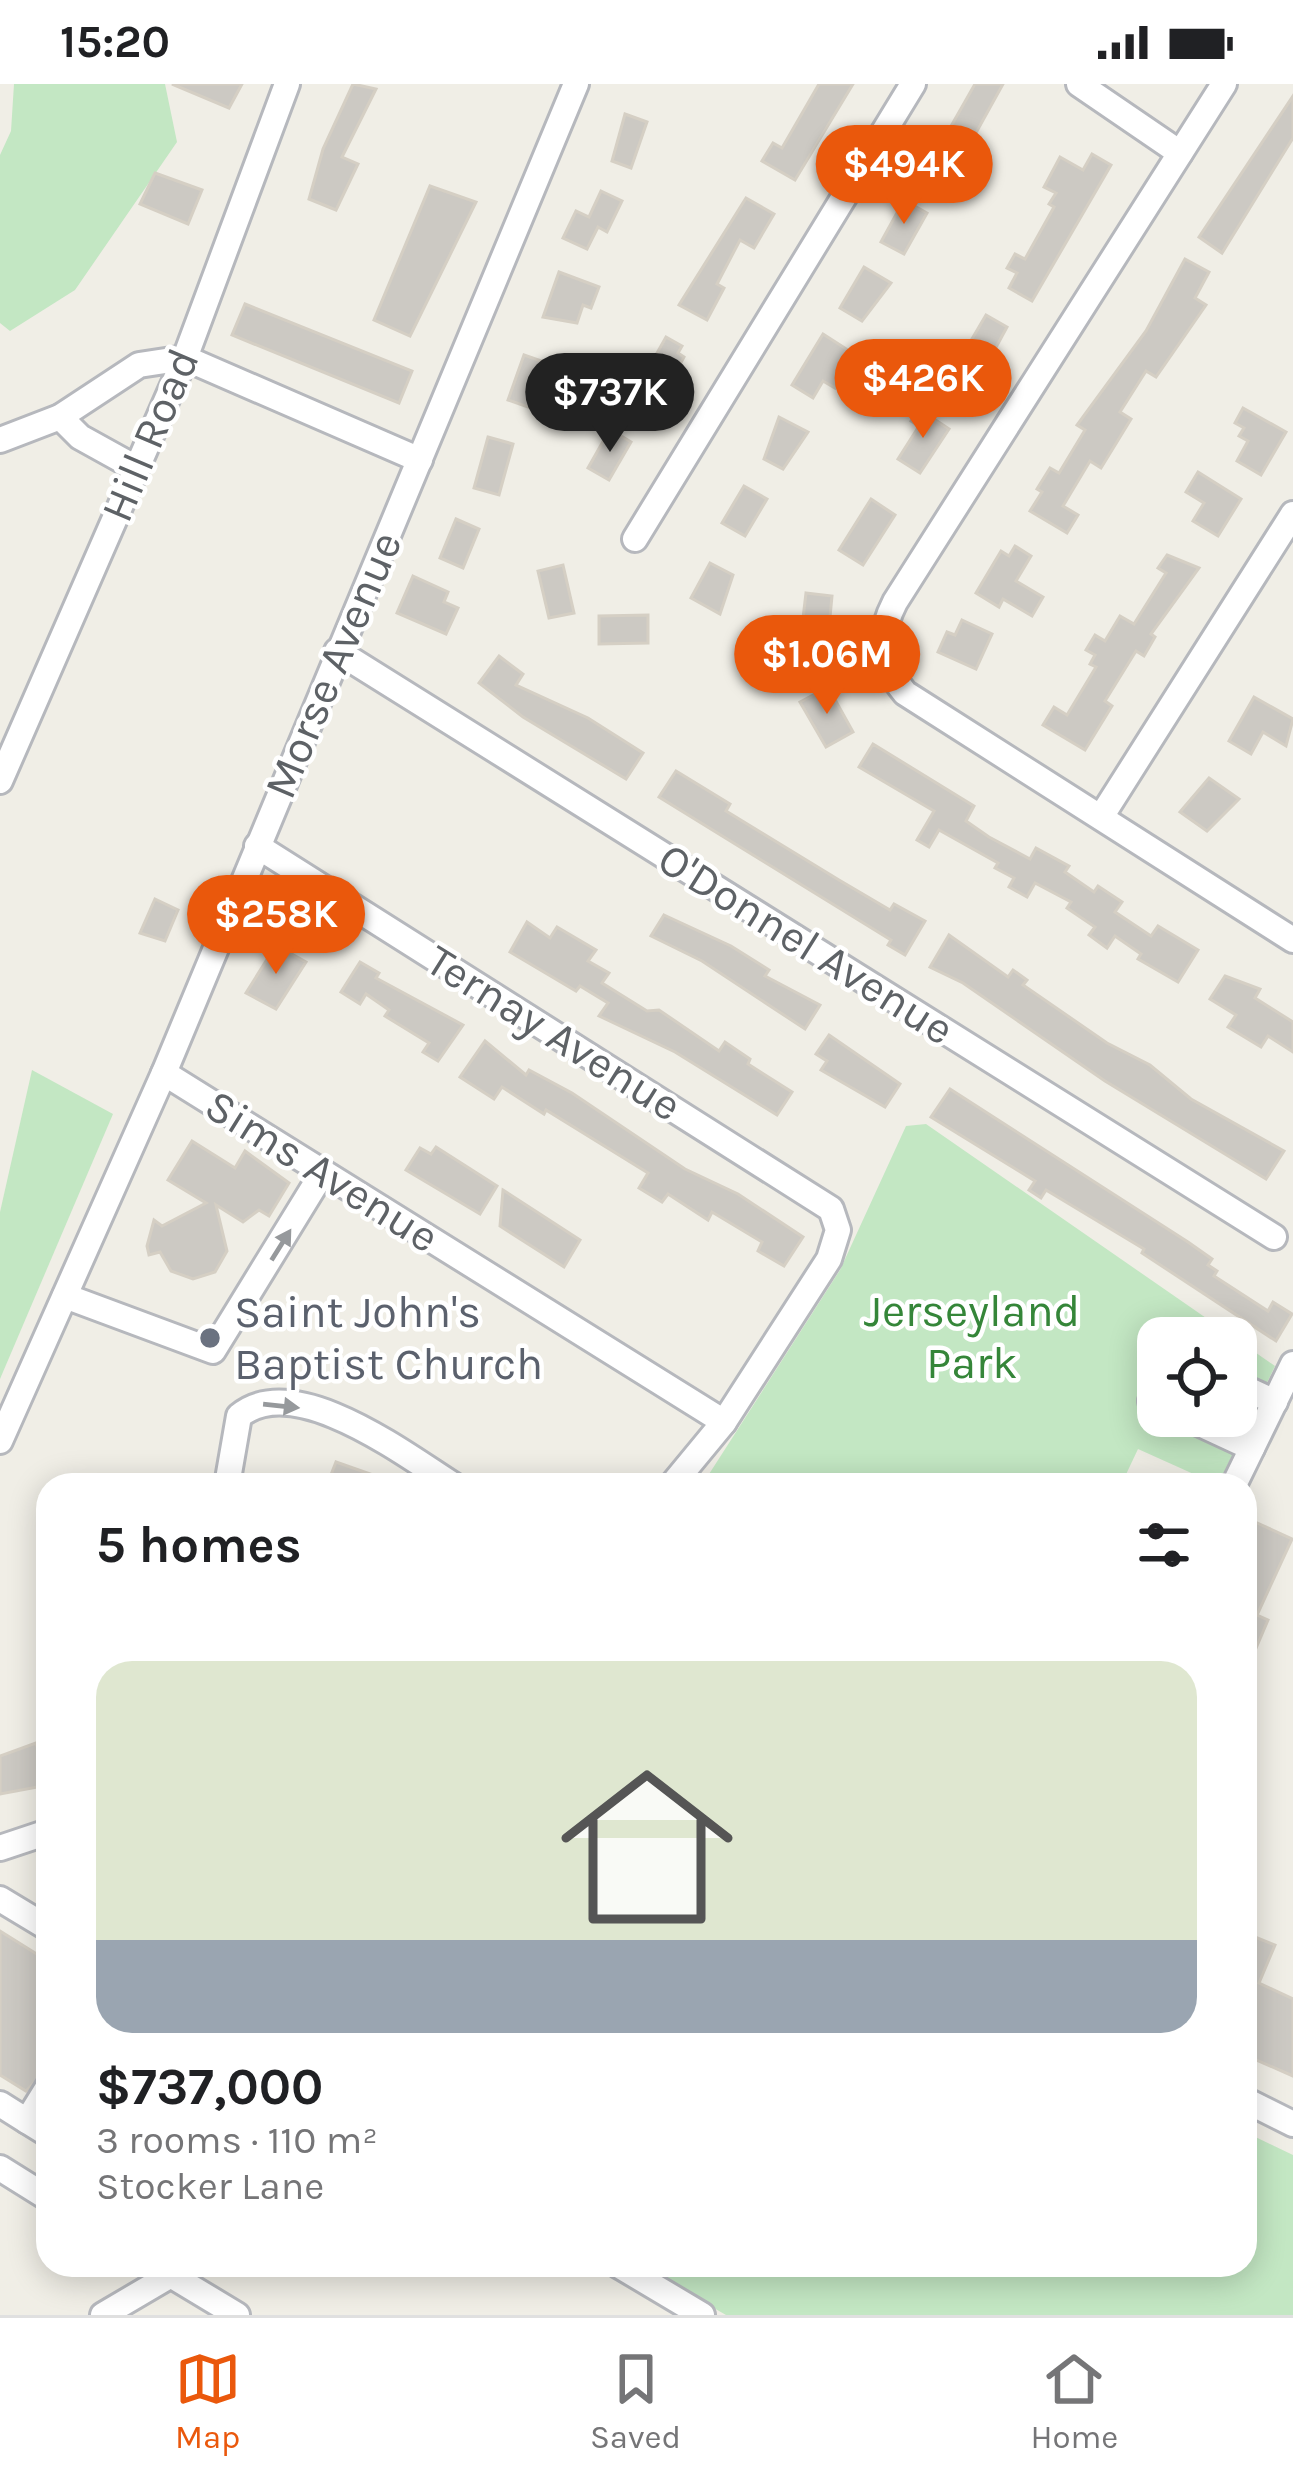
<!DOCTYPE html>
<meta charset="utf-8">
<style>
:root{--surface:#fff;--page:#f2f2f2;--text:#202124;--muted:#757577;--line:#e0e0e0;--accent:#ea580c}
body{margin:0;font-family:Karla,sans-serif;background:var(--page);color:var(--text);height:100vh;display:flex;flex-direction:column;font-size:45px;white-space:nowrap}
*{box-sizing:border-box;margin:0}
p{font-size:39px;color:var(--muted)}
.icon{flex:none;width:66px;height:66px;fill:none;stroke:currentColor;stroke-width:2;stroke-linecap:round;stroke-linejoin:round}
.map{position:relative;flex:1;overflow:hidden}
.panel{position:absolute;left:36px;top:1389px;width:1221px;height:804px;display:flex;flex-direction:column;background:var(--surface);border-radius:36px;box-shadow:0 6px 30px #0003}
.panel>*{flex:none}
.buttons{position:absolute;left:1137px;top:1233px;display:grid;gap:24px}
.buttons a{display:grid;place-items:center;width:120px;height:120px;border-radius:24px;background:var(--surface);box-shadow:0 6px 30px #0003;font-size:60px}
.price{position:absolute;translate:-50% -102px;padding:0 27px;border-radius:42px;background:var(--accent);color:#fff;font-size:39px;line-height:78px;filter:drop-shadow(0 3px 6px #0008)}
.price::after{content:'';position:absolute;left:50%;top:72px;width:36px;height:27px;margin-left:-18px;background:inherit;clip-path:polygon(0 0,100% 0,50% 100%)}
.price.active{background:#222;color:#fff}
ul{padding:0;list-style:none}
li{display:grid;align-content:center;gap:24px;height:636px;padding:0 60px}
li span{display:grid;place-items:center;height:372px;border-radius:36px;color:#555}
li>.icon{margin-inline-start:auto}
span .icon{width:216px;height:216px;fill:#fffc;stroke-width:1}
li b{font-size:51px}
h2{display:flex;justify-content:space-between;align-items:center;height:144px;padding:0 60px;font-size:51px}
.status{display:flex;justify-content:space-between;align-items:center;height:84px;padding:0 60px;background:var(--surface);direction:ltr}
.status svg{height:33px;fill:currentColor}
.tab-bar{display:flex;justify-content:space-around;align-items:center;height:168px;border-top:3px solid var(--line);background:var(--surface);font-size:33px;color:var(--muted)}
.tab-bar a{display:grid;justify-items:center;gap:6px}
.tab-bar .active{color:var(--accent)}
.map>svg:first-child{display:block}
.green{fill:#c3e7c3}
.building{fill:#ccc9c3;stroke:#d5cfc4;stroke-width:3}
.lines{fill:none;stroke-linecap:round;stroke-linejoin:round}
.minor-casing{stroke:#b6b8bd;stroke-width:30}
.minor{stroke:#fff;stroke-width:24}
.oneway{fill:#96999c}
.worship-dot{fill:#6b7280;stroke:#fff;stroke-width:4.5}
.labels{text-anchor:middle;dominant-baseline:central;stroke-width:9;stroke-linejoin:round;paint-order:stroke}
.street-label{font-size:45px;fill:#5e6266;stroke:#fff}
.park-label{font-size:45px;fill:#358639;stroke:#fff}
.worship-label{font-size:45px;fill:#5b616d;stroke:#fff;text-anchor:start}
</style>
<div class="status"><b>15:20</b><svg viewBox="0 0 49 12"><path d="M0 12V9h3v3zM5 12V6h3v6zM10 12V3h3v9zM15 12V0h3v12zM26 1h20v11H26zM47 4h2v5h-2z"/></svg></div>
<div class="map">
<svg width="1293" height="2231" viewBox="0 0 1293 2231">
<rect width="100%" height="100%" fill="#f0eee6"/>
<g class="green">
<polygon points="14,0 165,0 177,58 75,206 10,247 0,239 0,71 11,47"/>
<polygon points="32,986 113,1030 0,1295 0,1128"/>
<polygon points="926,1040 1235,1254 1158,1254 1158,1332 1236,1332 1236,1255 1275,1282 1218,1401 1138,1365 1121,1401 702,1401 840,1186 906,1042"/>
<polygon points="1245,2048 1293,2071 1293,2231 726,2231 639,2181 1245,2181"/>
</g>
<g class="building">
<polygon points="172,0 242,0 229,24"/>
<polygon points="353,0 376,5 342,73 358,80 336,126 309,115 323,65"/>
<polygon points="819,0 853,0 795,96 762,77 773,59 782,64"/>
<polygon points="975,0 1003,0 951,94 929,81"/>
<polygon points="1293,12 1293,54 1222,169 1199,153"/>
<polygon points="625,30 647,38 631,84 612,77"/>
<polygon points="1092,70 1111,81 1032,217 1009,204 1017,189 1007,184 1015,170 1025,175 1054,123 1049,120 1056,109 1044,103 1060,73 1083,86"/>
<polygon points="155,89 202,106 188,140 140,120"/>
<polygon points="430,102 476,118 410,252 374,236"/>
<polygon points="601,107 622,117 607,148 598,143 587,165 563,154 576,127 589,133"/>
<polygon points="746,114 774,130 754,164 740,156 717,200 724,204 707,236 679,221"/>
<polygon points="904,116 927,129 904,170 881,158"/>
<polygon points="1185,175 1209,188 1195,214 1206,221 1156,293 1146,287 1120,328 1131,335 1101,384 1090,377 1063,422 1078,431 1067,449 1030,427 1042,408 1037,405 1050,384 1059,389 1085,346 1077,341 1146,247"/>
<polygon points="864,183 891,199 862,237 840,224"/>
<polygon points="559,188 599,203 591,224 583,221 577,239 543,233"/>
<polygon points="245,220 412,287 399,319 232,251"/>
<polygon points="986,231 1007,243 975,302 952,289"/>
<polygon points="823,250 851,268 835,304 823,297 813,314 792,301"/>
<polygon points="666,253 682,262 678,269 684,273 665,308 642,296"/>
<polygon points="524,271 547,279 531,324 508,316"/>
<polygon points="1243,324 1286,348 1261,391 1237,377 1248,357 1239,352 1244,344 1235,339"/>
<polygon points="919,325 949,345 920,389 898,375 919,342 911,337"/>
<polygon points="779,333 808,348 783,385 764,375"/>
<polygon points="610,345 631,358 609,396 588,384"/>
<polygon points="488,353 513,360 499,411 474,404"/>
<polygon points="1198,388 1241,415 1218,452 1193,437 1204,419 1186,408"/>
<polygon points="744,402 767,415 745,452 722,439"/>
<polygon points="871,415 895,431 863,481 839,466"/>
<polygon points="456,435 479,445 463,484 440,474"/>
<polygon points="1015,462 1031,472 1016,497 1043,513 1032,532 1003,515 999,523 976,509 1001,467 1009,472"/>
<polygon points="1167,471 1199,484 1151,550 1155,553 1144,572 1136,567 1105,617 1112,622 1085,666 1043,641 1054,623 1067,631 1096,583 1090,580 1095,571 1086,566 1095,551 1105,557 1120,532 1134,540 1166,489 1158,484"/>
<polygon points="710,479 733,491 720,530 691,514"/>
<polygon points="563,481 574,529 549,534 538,487"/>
<polygon points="413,492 448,508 444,518 458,524 446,550 397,529"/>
<polygon points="806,509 832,512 828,554 820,553 818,570 799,568"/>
<polygon points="648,531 648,559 599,560 599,532"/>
<polygon points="962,536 992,550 976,585 938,568 947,548 955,551"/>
<polygon points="499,572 523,590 516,601 588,634 643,669 626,695 523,633 479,599"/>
<polygon points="828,603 853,648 826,663 800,618"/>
<polygon points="1254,613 1293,635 1286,662 1263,648 1251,670 1229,657"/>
<polygon points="873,660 974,722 966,737 989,753 1030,775 1036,764 1069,782 1065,788 1094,808 1098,802 1122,818 1115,828 1151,852 1158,842 1198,866 1178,898 1138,875 1141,870 1115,852 1107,864 1089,851 1095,843 1067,824 1071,818 1035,799 1027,813 1009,803 1014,794 995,784 998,779 939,746 929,763 917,756 934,727 859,683"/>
<polygon points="676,687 730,720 726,727 839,796 890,826 894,820 925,837 905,871 888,861 891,856 659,713"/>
<polygon points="1209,694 1239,715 1207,747 1180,728"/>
<polygon points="155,815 178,826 165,857 140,849"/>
<polygon points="664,831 731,862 769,886 765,892 820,921 805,945 702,877 651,852"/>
<polygon points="527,838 550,854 557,843 596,866 588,877 609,889 602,899 647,927 659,926 719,967 725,958 750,975 748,980 792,1008 777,1031 675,968 599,932 608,919 580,902 576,907 510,868"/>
<polygon points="949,851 1008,893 1013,886 1027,896 1023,901 1107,959 1150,981 1191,1015 1284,1067 1266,1095 1105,997 963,899 930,883"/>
<polygon points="276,861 306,878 276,925 246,909"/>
<polygon points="360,878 379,889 376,894 463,941 438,977 423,968 429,959 385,932 389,926 366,910 360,920 341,908"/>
<polygon points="1225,892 1260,905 1255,914 1293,938 1293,968 1268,952 1261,963 1228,943 1236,931 1210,915"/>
<polygon points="829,951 900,1000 885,1023 821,986 827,977 816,970"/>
<polygon points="485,957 526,991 529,986 572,1009 685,1085 738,1110 803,1153 784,1182 758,1167 762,1158 712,1128 708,1136 668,1110 662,1118 639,1104 648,1089 546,1026 544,1030 502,1003 494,1015 460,993"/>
<polygon points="950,1005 1188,1158 1212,1175 1208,1181 1217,1187 1214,1192 1268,1227 1273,1218 1292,1230 1276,1257 1142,1169 1144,1165 1046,1106 1041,1114 1029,1106 1035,1097 931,1033"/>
<polygon points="192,1057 235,1084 245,1067 289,1099 269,1132 259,1126 243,1138 216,1121 227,1167 215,1188 193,1195 171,1187 160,1168 149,1171 147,1162 154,1136 162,1142 206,1119 168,1096"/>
<polygon points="436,1063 497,1102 480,1130 406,1086 420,1064 431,1070"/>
<polygon points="503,1106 580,1156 564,1183 500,1142"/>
<polygon points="336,1378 396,1399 396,1401 327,1401"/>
<polygon points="1253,1437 1292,1455 1257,1531 1268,1536 1245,1590 1245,1454"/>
<polygon points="36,1659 40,1671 48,1668 48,1701 0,1710 0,1672"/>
<polygon points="0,1847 48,1877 48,1985 26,2007 0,1991"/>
<polygon points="1245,1849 1275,1861 1259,1899 1293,1915 1293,1992 1245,1971"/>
</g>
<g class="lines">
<defs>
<g id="minor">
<polyline points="1079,0 1180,69"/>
<path d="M1224 0 895 518C877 553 880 579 905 609L1293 856"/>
<polyline points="60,333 80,353 136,384"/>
<polyline points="0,356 60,333 139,281 185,274 420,376"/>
<polyline points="635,455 913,0"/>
<polyline points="337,567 1274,1153"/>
<polyline points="0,697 185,274 287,0"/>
<polyline points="1101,733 1293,430"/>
<polyline points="257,762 831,1125 838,1146 829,1175 724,1338 672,1401"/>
<polyline points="164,989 724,1338"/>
<polyline points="65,1212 213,1267 323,1088"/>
<polyline points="1236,1300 1275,1318"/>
<polyline points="1158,1302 1151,1317 1158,1320"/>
<polyline points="1183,1332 1252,1364"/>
<polyline points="0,1357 164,989 576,0"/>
<path d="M227 1401 239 1332C294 1286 404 1370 453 1401"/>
<polyline points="1234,1401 1293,1280"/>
<polyline points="0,1764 48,1748"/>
<polyline points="0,1815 48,1844"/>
<polyline points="1245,2016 1293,2040"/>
<polyline points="0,2020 27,2037 48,2003"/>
<polyline points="27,2037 48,2050"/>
<polyline points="0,2084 48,2114"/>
<polyline points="154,2181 237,2231"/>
<polyline points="618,2181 702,2231"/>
<polyline points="103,2231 188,2181"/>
</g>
</defs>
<use href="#minor" class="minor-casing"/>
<use href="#minor" class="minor"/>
</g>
<defs><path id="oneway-solid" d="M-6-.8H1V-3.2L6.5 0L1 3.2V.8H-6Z" transform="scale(3)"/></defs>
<g class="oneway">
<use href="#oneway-solid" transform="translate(281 1161) rotate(-58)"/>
<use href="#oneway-solid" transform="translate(281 1322) rotate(6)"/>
</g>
<circle class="worship-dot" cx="210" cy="1254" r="12"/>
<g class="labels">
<g class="street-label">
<text transform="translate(150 351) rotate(-67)">Hill Road</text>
<text transform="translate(333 581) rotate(-67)">Morse Avenue</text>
<text transform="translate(806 860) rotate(32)">O'Donnel Avenue</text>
<text transform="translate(554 949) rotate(32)">Ternay Avenue</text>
<text transform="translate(322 1087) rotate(32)">Sims Avenue</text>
</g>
<g class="park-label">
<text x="972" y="1227">Jerseyland<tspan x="972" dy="52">Park</tspan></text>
</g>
<g class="worship-label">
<text x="234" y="1228">Saint John's<tspan x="234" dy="52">Baptist Church</tspan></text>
</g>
</g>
</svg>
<div class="buttons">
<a><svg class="icon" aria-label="locate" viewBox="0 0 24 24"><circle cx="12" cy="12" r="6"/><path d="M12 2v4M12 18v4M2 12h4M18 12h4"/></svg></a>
</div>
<b class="price" style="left:904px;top:143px">$494K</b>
<b class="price" style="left:923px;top:357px">$426K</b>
<b class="price active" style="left:610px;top:371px">$737K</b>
<b class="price" style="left:827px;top:633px">$1.06M</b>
<b class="price" style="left:276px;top:893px">$258K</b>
<section class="panel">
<h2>5 homes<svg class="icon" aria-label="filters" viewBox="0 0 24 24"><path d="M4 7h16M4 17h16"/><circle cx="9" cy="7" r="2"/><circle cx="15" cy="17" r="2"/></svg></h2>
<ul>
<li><span style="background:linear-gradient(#dfe7d0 75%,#9aa5b1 0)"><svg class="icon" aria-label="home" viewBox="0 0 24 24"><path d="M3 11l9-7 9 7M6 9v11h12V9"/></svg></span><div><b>$737,000</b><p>3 rooms · 110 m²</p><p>Stocker Lane</p></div></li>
</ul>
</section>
</div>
<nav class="tab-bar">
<a class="active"><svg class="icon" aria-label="map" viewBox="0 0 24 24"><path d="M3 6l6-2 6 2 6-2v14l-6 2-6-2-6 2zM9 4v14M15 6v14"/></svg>Map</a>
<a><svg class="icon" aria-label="saved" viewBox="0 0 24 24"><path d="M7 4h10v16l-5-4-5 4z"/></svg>Saved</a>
<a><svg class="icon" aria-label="home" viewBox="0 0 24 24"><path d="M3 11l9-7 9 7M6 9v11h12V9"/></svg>Home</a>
</nav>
